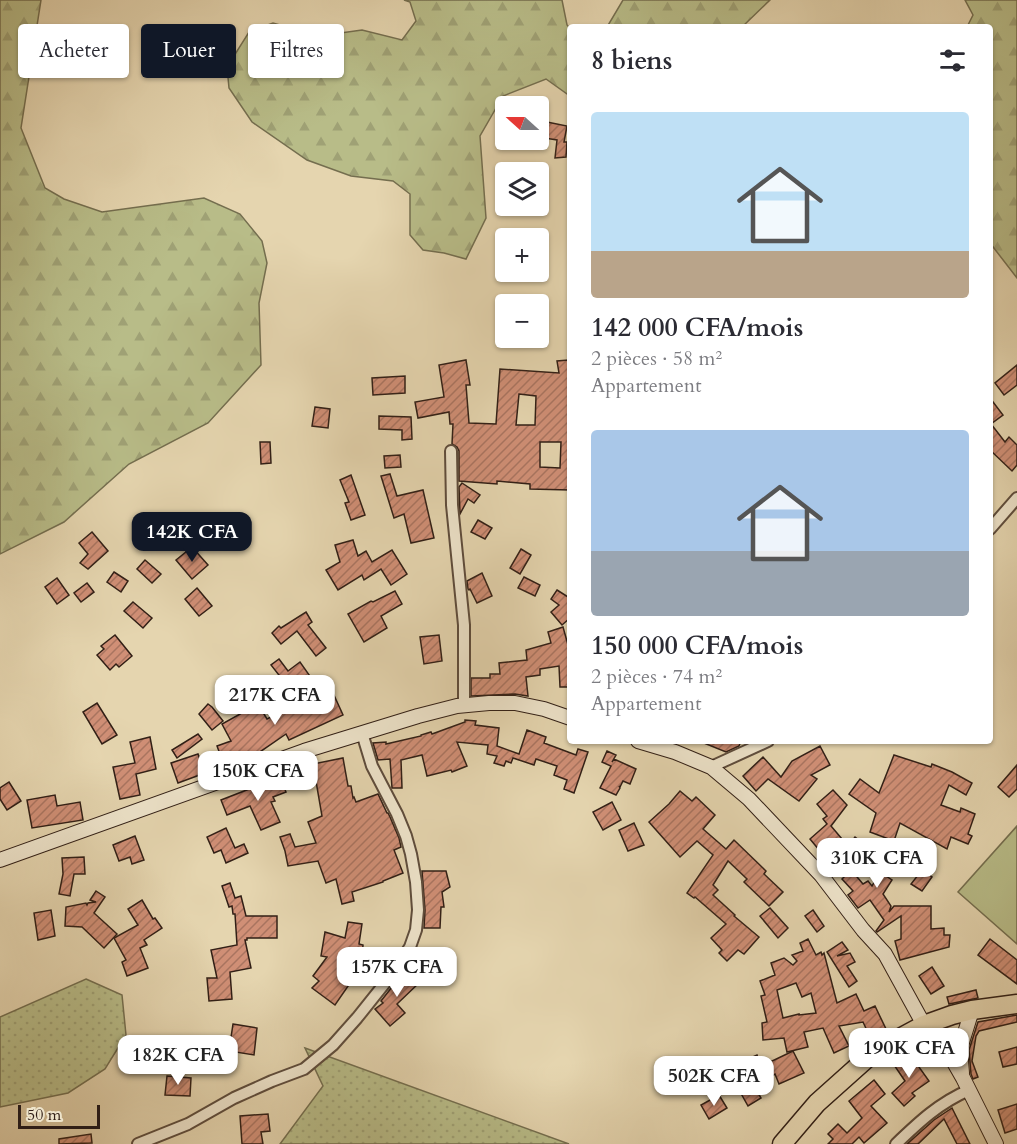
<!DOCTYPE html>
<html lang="fr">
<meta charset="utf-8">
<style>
:root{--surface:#fff;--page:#f2f2f3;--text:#2b2b33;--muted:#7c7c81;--accent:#111827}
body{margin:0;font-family:Cardo,serif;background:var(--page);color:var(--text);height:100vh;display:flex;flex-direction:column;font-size:22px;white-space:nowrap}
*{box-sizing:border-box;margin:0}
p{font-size:20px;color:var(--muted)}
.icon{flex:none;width:33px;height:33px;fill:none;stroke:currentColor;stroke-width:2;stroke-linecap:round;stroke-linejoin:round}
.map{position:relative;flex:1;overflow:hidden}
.sheet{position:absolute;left:567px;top:24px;width:426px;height:720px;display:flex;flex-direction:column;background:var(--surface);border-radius:6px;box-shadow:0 2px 4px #0004}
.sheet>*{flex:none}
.banner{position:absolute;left:18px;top:24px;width:459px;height:54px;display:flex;gap:12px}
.needle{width:39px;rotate:291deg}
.controls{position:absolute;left:495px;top:96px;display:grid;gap:12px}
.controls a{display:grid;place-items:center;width:54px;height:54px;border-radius:6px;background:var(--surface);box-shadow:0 2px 4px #0004;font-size:30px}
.scale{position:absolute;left:18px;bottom:15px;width:82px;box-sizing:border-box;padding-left:6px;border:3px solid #311f16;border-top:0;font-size:16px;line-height:21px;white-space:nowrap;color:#311f16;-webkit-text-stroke:4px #eee4cb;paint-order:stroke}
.price{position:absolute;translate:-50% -51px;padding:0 14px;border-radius:12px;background:#fff;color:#222;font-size:20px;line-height:39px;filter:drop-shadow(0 2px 3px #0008)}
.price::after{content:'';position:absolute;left:50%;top:36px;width:18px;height:14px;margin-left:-9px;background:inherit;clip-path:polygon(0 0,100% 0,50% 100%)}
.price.current{background:var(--accent);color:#fff}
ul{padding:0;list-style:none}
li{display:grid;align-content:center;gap:12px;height:318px;padding:0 24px}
li span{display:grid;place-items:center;height:186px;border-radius:6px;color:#555}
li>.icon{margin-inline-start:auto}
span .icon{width:108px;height:108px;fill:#fffc;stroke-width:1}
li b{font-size:26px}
h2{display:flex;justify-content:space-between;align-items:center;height:72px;padding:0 24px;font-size:26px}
.tag{padding:0 21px;border-radius:6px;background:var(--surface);box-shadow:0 2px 4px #0004;font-size:21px;line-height:54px}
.tag.current{background:var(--accent);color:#fff}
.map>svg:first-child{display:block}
.grass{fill:url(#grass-dots);stroke:#746e4f;stroke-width:1.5}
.forest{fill:url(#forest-firs);stroke:#746e4f;stroke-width:1.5}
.pitch{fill:#b8bc88;stroke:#746e4f;stroke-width:1.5}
.building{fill:url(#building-hatch);stroke:#311f16;stroke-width:1.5;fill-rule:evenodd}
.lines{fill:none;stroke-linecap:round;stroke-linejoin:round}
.street-casing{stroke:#5e4c3c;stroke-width:14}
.secondary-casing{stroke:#311f16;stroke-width:16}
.highway-casing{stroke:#311f16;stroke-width:21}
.street{stroke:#eee4cb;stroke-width:10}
.secondary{stroke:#eee4cb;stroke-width:14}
.highway{stroke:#e5d5af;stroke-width:18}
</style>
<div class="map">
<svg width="1017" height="1144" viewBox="0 0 1017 1144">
<defs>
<pattern id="grass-dots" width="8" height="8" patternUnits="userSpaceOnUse" patternTransform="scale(1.5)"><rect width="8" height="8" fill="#b8bc88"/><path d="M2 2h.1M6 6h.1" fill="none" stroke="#9fa175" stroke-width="1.8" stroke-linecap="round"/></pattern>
<pattern id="forest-firs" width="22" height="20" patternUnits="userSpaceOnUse" patternTransform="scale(1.5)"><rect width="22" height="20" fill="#b8bc88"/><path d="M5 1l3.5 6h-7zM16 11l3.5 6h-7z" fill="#9fa175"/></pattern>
<pattern id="building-hatch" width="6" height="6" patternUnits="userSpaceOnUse" patternTransform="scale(1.5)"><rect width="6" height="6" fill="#d08f76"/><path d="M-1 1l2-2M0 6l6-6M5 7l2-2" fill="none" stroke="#a97460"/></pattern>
</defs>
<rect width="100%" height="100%" fill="#e5d5af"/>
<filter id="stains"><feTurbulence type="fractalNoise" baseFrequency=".00333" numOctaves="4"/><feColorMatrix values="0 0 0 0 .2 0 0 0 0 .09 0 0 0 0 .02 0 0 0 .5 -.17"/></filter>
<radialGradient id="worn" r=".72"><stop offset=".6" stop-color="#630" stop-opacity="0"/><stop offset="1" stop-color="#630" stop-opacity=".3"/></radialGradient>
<g class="grass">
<polygon points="86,979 122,995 126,1035 105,1069 68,1093 0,1107 0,1017"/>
<polygon points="305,1048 569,1144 280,1144 323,1086"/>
</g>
<g class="forest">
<polygon points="0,0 41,0 21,128 45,188 64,199 102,212 204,198 240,214 262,241 267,263 259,303 261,365 208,423 129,464 64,522 0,554"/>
<polygon points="404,0 562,0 567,25 570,28 570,96 546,79 503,96 480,136 486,218 466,259 444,253 423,250 410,235 410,194 393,181 351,176 307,160 252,122 229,88 227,67 249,32 273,23 319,36 362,30 402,40 416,21 410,2"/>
<polygon points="623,0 770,0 742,27 607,27"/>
<polygon points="965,0 1017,0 1017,278 990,243 990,27 967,27 973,15"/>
</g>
<polygon class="pitch" points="1017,826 1017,944 958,892"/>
<g class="building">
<polygon points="547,122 567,126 564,142 567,142 566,157 555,158 557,140 544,138"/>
<path d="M466 360 470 385H466L469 423 496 424 500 369 559 373 557 361 568 360 570 377V490L530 489V484L497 481V484L459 481V451L457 447 452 444 453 424H450L449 412 418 418 415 402 444 397 439 365ZM519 394 536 396 535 425H516ZM540 442H561L560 468 540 467Z"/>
<polygon points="1017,365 1017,385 1004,395 995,383"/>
<polygon points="405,376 405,393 373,395 372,378"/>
<polygon points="990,398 1003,415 991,424 1005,442 1009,437 1017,445 1017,465 1012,471 990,450"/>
<polygon points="315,407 330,409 328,428 312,426"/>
<polygon points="379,416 411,417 412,439 402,440 402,430 379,429"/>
<polygon points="260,442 270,442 271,463 261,464"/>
<polygon points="400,455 401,467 385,468 384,456"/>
<polygon points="390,474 397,496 423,490 434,538 411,543 404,514 394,518 381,476"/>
<polygon points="351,475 365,515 351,520 345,503 349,502 340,480"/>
<polygon points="462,483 480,495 474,503 468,499 460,514 459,487"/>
<polygon points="478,520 492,528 485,539 471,532"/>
<polygon points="92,532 108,551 88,569 80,563 88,554 79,543"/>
<polygon points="353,540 358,556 366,551 372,562 392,550 407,574 391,585 381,569 364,580 362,575 338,590 326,570 340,562 335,545"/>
<polygon points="192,547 208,565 192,579 176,560"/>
<polygon points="521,549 531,555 520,574 510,568"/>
<polygon points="145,560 161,574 152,583 137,569"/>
<polygon points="114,572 128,581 121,592 107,582"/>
<polygon points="482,573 492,596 477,603 470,589 469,590 468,589 467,581"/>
<polygon points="524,577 540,585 535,596 518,588"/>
<polygon points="57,578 69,595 57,604 45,587"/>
<polygon points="87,583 94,592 81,602 74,593"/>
<polygon points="197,588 212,606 199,616 185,599"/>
<polygon points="557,590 568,597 570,595 570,618 562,625 551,612 559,605 551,599"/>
<polygon points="395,591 402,604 381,616 387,628 364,642 348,614 371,601 373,602"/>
<polygon points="133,602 152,618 143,628 124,611"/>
<polygon points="306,612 312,622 308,625 326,648 316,656 297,631 281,644 272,633 279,626 281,628"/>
<polygon points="563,627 570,652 570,687 560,687 559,666 540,669 540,675 526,677 528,696 515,694 471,696 471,678 490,678 490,674 500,674 499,663 527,660 526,650 551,643 548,632"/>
<polygon points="115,635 132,656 119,667 116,664 110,670 97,655 104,649 101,646"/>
<polygon points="439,635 442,661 424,664 420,637"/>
<polygon points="279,659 288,671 300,662 312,679 293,693 271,665"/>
<polygon points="333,693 343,715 289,740 286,734 254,756 251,752 223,762 217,746 231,741 222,724 258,704 267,719 295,705 298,709"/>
<polygon points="97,703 117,735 102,744 83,712"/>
<polygon points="208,704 212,707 223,721 212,730 199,714"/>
<polygon points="465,720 476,721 475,725 499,728 497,746 519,754 527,730 546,737 544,743 576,755 578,749 588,752 574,793 564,789 567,780 554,775 557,766 536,759 534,765 513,758 511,763 506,761 504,766 494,763 497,756 487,754 488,745 457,742 467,766 452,772 451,770 427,776 422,755 401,760 402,788 392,788 390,759 378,760 373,743 386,742 386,744 421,736 421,735 431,732 432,734 465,722"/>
<polygon points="198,734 202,739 177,758 172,750"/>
<polygon points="150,737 156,769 136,774 140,795 120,799 113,767 135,763 130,742"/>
<polygon points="699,741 741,741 739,746 726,752"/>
<polygon points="820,746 830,765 811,775 817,779 799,801 768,779 756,791 743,776 763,757 781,777 792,761"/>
<polygon points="607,751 616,755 612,762 614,759 636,769 630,784 623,781 620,787 619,786 620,788 616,795 600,788 611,766 602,762"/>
<polygon points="198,754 205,773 178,783 171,763"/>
<polygon points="894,755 931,767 932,764 952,772 972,783 966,795 949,785 941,805 960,812 961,808 975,814 968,834 972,836 968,844 951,837 947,849 900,823 894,841 870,832 876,813 849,794 860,779 879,793"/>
<polygon points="343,758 348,786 351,786 353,798 354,797 356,802 378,794 387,813 388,813 390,817 399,838 401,847 394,850 403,873 383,881 383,882 352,892 354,901 342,904 336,879 326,883 318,861 288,866 285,851 280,837 290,834 295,847 316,843 308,822 322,816 313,764"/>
<polygon points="1017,765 1017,789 1009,797 998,787"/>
<polygon points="280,777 286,792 273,797 275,801 271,802 280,822 261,830 250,806 227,815 221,800"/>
<polygon points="9,782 21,801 7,810 0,799 0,788"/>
<polygon points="833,790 847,805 831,826 848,846 855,837 864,844 847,865 863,884 868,881 872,886 880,872 892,880 883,894 891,906 889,912 894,906 931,906 931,929 944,928 944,935 950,935 949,947 900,960 895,941 901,939 901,916 877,932 876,931 884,920 870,900 858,908 848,895 853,891 842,879 844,877 830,863 810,839 827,824 823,819 827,816 817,804"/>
<polygon points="680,791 692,801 696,797 715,815 703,829 726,849 734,840 766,871 764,874 783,892 769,906 744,882 747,879 728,861 713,885 718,890 713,895 735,915 734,916 759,937 744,954 738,950 727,961 719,953 722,950 711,938 726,924 695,897 694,898 687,893 713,855 697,841 680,857 649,822 669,804"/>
<polygon points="55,795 57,806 80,802 83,820 32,828 27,800"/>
<polygon points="612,802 621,820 603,830 593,812"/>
<polygon points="634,823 644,845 628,851 619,830"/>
<polygon points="226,828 235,848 244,844 248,853 226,863 221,850 214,853 207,837"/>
<polygon points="135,836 144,860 132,864 130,857 119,861 113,845"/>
<polygon points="84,857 85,874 74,874 70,896 59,894 63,874 62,858"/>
<polygon points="922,870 932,877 922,891 911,884"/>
<polygon points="422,871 446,871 450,887 442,892 444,907 441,907 440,928 424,928 425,910"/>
<polygon points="230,883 235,898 241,896 246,916 277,916 277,938 247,938 247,940 245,940 251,968 230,972 232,999 209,1001 207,978 217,978 211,950 237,945 235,914 233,914 232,906 229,907 222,886"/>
<polygon points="96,891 105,897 94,913 117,934 104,948 82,927 65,926 66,907 86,903 87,905 88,903 96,902 90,900"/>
<polygon points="142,900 153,919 155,918 162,928 144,940 147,945 140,948 148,968 127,976 122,962 126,960 114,938 138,925 128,909"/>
<polygon points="770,908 788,928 778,938 760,916"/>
<polygon points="51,910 55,936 38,940 34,913"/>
<polygon points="813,910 824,926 817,932 805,916"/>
<polygon points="348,922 362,924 359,944 363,945 361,968 375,973 372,982 355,976 335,1005 312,988 319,981 313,976 327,957 321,956 325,932 345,938"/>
<path d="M808 939 816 955 821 952 822 955 824 953 837 1003 856 994 864 1011 875 1006 886 1029 870 1037 863 1022 839 1026 849 1046 834 1053 823 1028 804 1032 808 1047 787 1052 784 1038 763 1040 762 1023 767 1022 761 996 765 995 760 981 775 975 771 963 784 958 793 965 797 961 792 955 803 951 800 943ZM796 983 802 997 811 993 816 1013 799 1015V1014L783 1018 777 990Z"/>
<polygon points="990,939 1017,960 1017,984 978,955"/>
<polygon points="842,942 848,950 837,956 850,953 855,962 847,966 857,981 849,987 827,952"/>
<polygon points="932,967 944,986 931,994 919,976"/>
<polygon points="407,968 420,982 397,1004 405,1013 390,1026 375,1009 383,1003 381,1001"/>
<polygon points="976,990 978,998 949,1004 947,997"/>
<polygon points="1017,1015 1017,1022 979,1031 976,1036 972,1061 978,1077 973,1079 971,1074 969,1050 978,1022"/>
<polygon points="233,1024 257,1028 254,1055 229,1051"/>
<polygon points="1017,1047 1017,1064 1003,1067 999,1052"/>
<polygon points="201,1049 217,1052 213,1073 198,1070"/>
<polygon points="793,1051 804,1073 779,1084 775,1074 756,1086 748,1071 753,1068 748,1059 757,1055 760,1064 766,1060 768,1063"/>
<polygon points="909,1053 929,1081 912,1093 915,1096 904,1106 892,1093 905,1081 894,1065"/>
<polygon points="167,1076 191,1078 190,1096 165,1095"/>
<polygon points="874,1080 885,1094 871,1106 887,1123 864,1143 859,1137 852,1144 828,1144 833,1139 828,1134 838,1124 847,1133 862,1118 849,1101"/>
<polygon points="751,1081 761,1098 748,1106 738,1088"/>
<polygon points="719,1095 727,1108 709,1119 701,1105"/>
<polygon points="1017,1104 1017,1129 1005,1133 998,1110"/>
<polygon points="952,1108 970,1144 957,1144 944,1119 918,1144 907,1144 934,1120"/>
<polygon points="268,1114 270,1131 261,1132 263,1144 242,1144 240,1116"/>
<polygon points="91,1134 92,1143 59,1144 59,1139"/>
</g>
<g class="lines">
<defs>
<g id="street">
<polyline points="451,451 452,505 464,625 464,705"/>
<polyline points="990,529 1017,498"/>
<polyline points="711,767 768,741"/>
<polyline points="138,1144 188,1124 234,1098 272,1081 304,1069 333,1045 357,1018 393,973 410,947 416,930 418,910 416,882 411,854 406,836 397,814 372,766 362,733"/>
<path d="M896 1144C919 1122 939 1103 969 1090"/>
</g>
<g id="secondary">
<polyline points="638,741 675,752 711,767 749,799 821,875 863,930 885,954 924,1025 945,1049 951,1057 963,1078 996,1144"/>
<polyline points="0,860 304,751 418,716 457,706 489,703 515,703 544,709 570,718"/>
<polyline points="962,1073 960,1049 972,1010"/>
</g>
<polyline id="highway" points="782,1144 817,1103 874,1052 924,1025 952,1015 972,1010 1017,1004"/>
</defs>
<use href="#street" class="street-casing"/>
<use href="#secondary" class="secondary-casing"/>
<use href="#highway" class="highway-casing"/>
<use href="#street" class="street"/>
<use href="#secondary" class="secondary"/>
<use href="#highway" class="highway"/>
</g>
<rect width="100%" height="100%" filter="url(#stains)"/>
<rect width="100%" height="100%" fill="url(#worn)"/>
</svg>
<div class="controls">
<a><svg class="needle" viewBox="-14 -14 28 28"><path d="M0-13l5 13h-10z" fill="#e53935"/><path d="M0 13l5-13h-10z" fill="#7c7c81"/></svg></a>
<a><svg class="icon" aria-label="layers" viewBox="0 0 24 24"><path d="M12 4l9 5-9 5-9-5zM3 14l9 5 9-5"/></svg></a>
<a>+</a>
<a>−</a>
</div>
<div class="scale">50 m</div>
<b class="price current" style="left:192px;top:563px">142K CFA</b>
<b class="price" style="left:275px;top:726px">217K CFA</b>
<b class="price" style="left:258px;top:802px">150K CFA</b>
<b class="price" style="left:877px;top:889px">310K CFA</b>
<b class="price" style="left:397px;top:998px">157K CFA</b>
<b class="price" style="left:909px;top:1079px">190K CFA</b>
<b class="price" style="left:178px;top:1086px">182K CFA</b>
<b class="price" style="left:714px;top:1107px">502K CFA</b>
<div class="banner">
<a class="tag">Acheter</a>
<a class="tag current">Louer</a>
<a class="tag">Filtres</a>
</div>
<section class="sheet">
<h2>8 biens<svg class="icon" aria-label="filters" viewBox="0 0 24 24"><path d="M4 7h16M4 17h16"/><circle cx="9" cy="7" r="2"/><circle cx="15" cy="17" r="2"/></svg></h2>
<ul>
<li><span style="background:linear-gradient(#bfe0f5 75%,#b9a48a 0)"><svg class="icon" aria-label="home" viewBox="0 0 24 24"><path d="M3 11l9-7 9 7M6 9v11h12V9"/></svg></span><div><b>142 000 CFA/mois</b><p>2 pièces · 58 m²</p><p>Appartement</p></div></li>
<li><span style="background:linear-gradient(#a9c7e8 65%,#9aa5b1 0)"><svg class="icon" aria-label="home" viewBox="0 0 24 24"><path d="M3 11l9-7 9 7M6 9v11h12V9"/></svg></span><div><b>150 000 CFA/mois</b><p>2 pièces · 74 m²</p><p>Appartement</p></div></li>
</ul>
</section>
</div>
